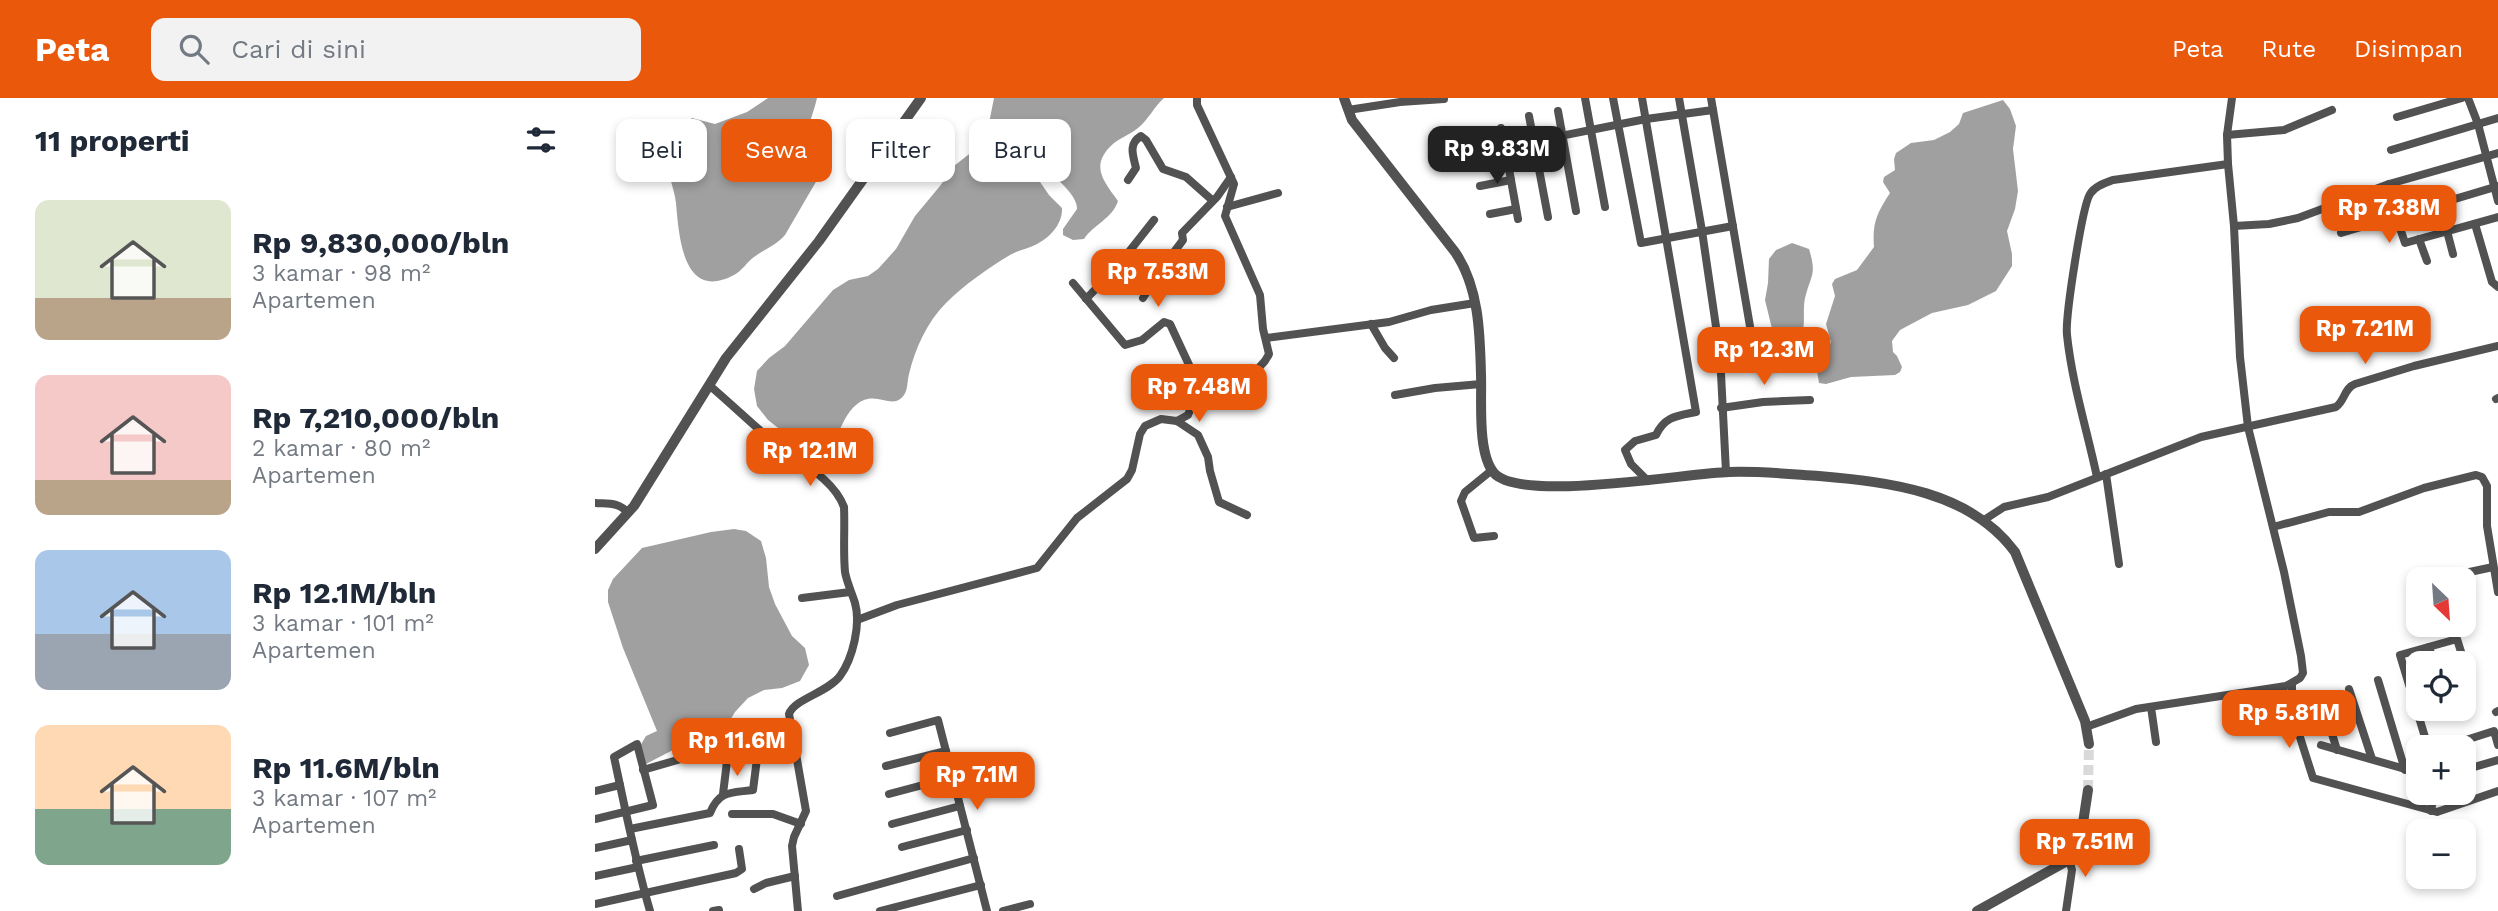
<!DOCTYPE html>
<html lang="id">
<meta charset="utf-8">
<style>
:root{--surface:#fff;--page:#f2f2f3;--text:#1f2937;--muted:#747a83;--accent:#ea580c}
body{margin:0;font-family:"Work Sans",sans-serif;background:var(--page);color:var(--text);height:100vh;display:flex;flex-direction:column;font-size:26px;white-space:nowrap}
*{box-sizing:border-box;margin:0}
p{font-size:23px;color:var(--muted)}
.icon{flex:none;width:38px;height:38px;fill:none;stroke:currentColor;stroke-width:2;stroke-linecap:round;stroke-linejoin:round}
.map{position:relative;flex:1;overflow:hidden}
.drawer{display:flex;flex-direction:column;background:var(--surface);width:595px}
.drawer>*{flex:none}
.guide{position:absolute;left:21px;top:21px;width:665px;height:63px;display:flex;gap:14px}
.needle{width:46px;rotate:155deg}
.fabs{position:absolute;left:1811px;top:469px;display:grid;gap:14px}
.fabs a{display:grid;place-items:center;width:70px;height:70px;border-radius:14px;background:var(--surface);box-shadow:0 4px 10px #0003;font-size:35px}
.price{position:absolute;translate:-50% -60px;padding:0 16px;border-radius:14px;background:var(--accent);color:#fff;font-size:23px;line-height:46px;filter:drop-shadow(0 2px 4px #0008)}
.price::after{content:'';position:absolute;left:50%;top:42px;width:21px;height:16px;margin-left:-10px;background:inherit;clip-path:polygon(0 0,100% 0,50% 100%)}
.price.on{background:#222;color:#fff}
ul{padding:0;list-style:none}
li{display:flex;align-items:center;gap:21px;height:175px;padding:0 35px}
li span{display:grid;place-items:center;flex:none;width:196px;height:140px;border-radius:14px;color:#555}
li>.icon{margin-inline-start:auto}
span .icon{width:84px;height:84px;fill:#fffc;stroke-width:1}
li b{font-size:30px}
h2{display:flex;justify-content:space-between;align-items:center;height:84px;padding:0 35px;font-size:30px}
.chip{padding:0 24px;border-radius:14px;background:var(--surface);box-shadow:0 4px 10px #0003;font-size:24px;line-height:63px}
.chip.on{background:var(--accent);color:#fff}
header{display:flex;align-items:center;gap:42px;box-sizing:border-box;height:98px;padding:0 35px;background:var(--accent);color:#fff}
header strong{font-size:33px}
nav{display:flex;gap:38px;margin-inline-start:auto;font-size:24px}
.search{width:490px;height:63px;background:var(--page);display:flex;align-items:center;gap:18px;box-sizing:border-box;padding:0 24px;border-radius:14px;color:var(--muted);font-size:26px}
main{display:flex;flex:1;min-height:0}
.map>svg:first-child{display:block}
.water{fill:#a0a0a0}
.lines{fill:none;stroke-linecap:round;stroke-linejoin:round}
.tertiary-tunnel{stroke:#d9d9d9;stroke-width:10;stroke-dasharray:10 5;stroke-linecap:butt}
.minor{stroke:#525252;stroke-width:8}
.tertiary{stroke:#525252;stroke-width:10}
</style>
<header>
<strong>Peta</strong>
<div class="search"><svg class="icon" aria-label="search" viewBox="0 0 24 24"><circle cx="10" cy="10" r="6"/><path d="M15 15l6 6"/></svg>Cari di sini</div>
<nav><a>Peta</a><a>Rute</a><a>Disimpan</a></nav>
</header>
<main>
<section class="drawer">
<h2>11 properti<svg class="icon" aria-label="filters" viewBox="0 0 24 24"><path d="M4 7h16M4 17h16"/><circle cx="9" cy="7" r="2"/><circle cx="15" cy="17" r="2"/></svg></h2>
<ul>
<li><span style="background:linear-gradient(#dfe7d0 70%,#b9a48a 0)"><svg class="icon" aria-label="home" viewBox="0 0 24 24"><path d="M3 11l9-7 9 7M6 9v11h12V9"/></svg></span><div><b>Rp 9,830,000/bln</b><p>3 kamar · 98 m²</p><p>Apartemen</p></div></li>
<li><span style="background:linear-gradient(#f6c9c9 75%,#b9a48a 0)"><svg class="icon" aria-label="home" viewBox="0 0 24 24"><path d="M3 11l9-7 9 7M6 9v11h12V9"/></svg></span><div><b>Rp 7,210,000/bln</b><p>2 kamar · 80 m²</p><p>Apartemen</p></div></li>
<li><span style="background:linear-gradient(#a9c7e8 60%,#9aa5b1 0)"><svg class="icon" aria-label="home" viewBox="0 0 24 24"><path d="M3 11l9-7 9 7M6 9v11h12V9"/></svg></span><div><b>Rp 12.1M/bln</b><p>3 kamar · 101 m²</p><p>Apartemen</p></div></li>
<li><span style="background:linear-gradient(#ffd9b3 60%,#7fa58c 0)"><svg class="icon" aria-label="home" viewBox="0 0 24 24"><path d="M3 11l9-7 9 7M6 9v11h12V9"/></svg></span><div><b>Rp 11.6M/bln</b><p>3 kamar · 107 m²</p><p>Apartemen</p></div></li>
</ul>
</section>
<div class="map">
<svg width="1903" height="813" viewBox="0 0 1903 813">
<rect width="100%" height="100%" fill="#fff"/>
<g class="water">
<path d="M173 0H222C216 27 199 50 229 70L190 137C180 148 170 151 159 159 152 164 147 173 139 177 88 204 84 139 81 105 79 87 68 67 72 47 74 36 89 27 97 20L120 26 152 14Z"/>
<path d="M399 0H569C559 9 553 22 543 30 536 36 527 39 519 45 494 67 508 82 523 103 517 121 499 126 489 141L478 142 468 137V131L482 111C484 93 436 59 421 49 412 43 400 40 393 30Z"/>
<path d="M1408 2 1415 11 1421 28 1418 51 1423 93 1420 111 1412 133 1417 156V168L1401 193 1373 207 1337 215 1305 232 1297 243 1298 254 1302 258 1307 269 1305 274 1300 277 1256 279 1231 286 1224 285 1222 273 1236 244 1231 226 1240 198 1237 186 1240 181 1262 172 1279 149C1277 125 1282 115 1295 95L1288 84 1289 79 1300 72 1299 61 1301 55 1316 45 1339 42 1355 34 1364 26 1368 15Z"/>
<path d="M383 49 430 62 454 97 467 110C468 126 454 141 440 147 432 151 423 152 415 157 393 170 369 187 351 205 332 224 320 251 314 276 312 284 313 291 309 297 297 314 281 290 261 307 242 323 247 350 215 355L173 322 162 308 159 291 162 273 174 260 190 248 238 192 254 182 273 178 283 171 301 151 320 118 345 88 359 68Z"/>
<path d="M1197 145 1214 151C1222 177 1216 176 1210 200 1206 220 1216 236 1193 252L1180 243 1170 202 1173 185 1174 161 1181 152Z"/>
<polygon points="139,431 151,433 166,443 171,460 174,489 180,506 197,538 210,550 214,567 205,583 187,590 169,592 153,600 140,614 131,629 106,649 76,653 51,666 45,648 51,638 62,633 28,550 13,504 13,492 18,481 47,450 116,434"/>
</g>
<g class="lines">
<polyline class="tertiary-tunnel" points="1493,692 1494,646"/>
<g class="minor">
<polyline points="990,0 1010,109"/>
<polyline points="1018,0 1046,145 1138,128"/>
<path d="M1047 0 1101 314C1082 318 1070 318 1061 337L1040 343 1030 352 1036 366 1053 383"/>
<polyline points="1084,0 1107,133 1125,256 1131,374"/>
<polyline points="1116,0 1158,246 1154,251 1125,256"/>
<polyline points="1873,0 1883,26 1903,103"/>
<polyline points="753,12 805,4 849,1"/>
<polyline points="963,13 981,113"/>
<polyline points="934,18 953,119"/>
<polyline points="1802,19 1867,0"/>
<polyline points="906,30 910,49 1051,21 1118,12"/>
<polyline points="1632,37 1689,32 1737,12"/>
<polyline points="910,49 923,121"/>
<polyline points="1796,52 1903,20"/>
<polyline points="880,60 911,54"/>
<path d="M533 82 541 70C538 57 533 46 546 38L551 42 568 71 591 79 617 102"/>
<polyline points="1794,86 1804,117"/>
<polyline points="885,88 916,82"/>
<polyline points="632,109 683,95"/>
<polyline points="895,116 921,111"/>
<polyline points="1801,118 1810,145 1903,119"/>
<polyline points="1880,126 1897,184 1903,189"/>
<polyline points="1639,128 1674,126 1703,120 1794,86 1903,55"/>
<polyline points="1852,133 1858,156"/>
<polyline points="1746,135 1903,88"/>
<polyline points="1824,141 1832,163"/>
<polyline points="478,185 530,247 547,242 569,224 575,226 608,297"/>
<polyline points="548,200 564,174 588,142 587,135 622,99 636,79"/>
<polyline points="491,201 522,169 559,122"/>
<polyline points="776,226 790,250 799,260"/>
<polyline points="671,240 794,224 836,212 880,205"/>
<path d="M114 287C135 305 155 324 176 342 200 362 238 379 249 409 250 430 248 453 250 474 252 485 257 495 260 505 266 526 258 560 245 578 232 595 199 601 194 616L211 713 199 739 197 748 203 813"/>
<polyline points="550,290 596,271"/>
<polyline points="800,297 840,290 886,286"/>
<polyline points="1901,301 1903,300"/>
<polyline points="1126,310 1168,304 1215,302"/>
<path d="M582 323 593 317 600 300C622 291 664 280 674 256L668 231 665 197 630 118 639 86 602 7V0"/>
<polyline points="897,372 870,394 866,403 879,440 899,438"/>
<polyline points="1511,376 1524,466"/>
<path d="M1502 379C1492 332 1477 285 1472 237 1470 220 1487 109 1495 96 1500 88 1510 85 1518 82L1633 66"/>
<path d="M0 405C13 406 24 404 33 415"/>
<path d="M1389 422 1409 409 1453 399 1606 339 1741 309C1750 303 1749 290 1760 286L1819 268 1903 248"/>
<polyline points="1678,429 1734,414 1764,414 1829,390 1881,377 1887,379 1892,388 1892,428 1903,494"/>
<polyline points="1870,475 1898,469"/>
<polyline points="207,500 255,494"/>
<polyline points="262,522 302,507 442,470 482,420 532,381 537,372 545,336 550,328 566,321 582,323 603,337 613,359 615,373 624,404 652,417"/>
<polyline points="1834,549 1839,565"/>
<polyline points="1783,582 1810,672"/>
<polyline points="1697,586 1697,611"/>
<polyline points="1686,589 1697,614 1718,680 1842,714 1903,693"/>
<polyline points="1754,591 1777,661"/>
<polyline points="1728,607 1742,652"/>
<polyline points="1556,609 1561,644"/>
<polyline points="1901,614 1903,613"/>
<polyline points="1491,629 1541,611 1691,588 1705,580 1708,575 1706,558 1689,474 1653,329 1645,259 1639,128 1633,66 1632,37 1637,0"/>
<polyline points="295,635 343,622 392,813"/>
<polyline points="1726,647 1824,675"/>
<polyline points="1833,649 1805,557 1862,541 1867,557"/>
<polyline points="1849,649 1899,633 1903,647"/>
<polyline points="291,668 351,653"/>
<polyline points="1869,672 1903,662"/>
<polyline points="0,693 25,687"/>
<polyline points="128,696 134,647"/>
<polyline points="294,696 358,679"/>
<polyline points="1836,713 1839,695"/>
<polyline points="137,716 178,716 206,726"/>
<path d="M0 721 58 707 42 646 19 659C30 710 40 762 55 813"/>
<polyline points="297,726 365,708"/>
<path d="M35 731 115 715C124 692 136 695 158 692L164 645 134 647 48 672"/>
<polyline points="307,749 372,732"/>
<polyline points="0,750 37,742"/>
<polyline points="41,763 119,747"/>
<polyline points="0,778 43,769"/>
<polyline points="159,791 171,785 200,778"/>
<polyline points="242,798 379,760"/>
<polyline points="0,806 141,775 147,771 144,751"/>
<polyline points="118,813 124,812"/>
<polyline points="285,813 386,787"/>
<polyline points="408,813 435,806"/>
<polyline points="1471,813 1477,772 1474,762"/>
</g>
<g class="tertiary">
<path d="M749 0 757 22 860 154C884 189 885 235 886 277 887 302 882 355 899 375 925 405 1092 375 1134 374 1164 373 1194 376 1224 378 1294 384 1375 393 1420 454L1490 623 1494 646"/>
<polyline points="0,451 39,408 131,260 224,143 326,0"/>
<polyline points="1382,813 1474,762 1486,738 1493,692"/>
</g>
</g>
</svg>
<div class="fabs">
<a><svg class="needle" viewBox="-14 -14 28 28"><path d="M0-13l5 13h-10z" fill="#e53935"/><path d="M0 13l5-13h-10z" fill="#747a83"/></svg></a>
<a><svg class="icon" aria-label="locate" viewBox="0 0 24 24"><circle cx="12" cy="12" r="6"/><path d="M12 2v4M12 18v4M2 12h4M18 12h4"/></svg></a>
<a>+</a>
<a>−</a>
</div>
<b class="price on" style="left:902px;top:88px">Rp 9.83M</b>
<b class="price" style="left:1794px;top:147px">Rp 7.38M</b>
<b class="price" style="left:563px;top:211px">Rp 7.53M</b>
<b class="price" style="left:1770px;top:268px">Rp 7.21M</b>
<b class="price" style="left:1169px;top:289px">Rp 12.3M</b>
<b class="price" style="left:604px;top:326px">Rp 7.48M</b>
<b class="price" style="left:215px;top:390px">Rp 12.1M</b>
<b class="price" style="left:1694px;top:652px">Rp 5.81M</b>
<b class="price" style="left:142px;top:680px">Rp 11.6M</b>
<b class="price" style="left:382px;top:714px">Rp 7.1M</b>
<b class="price" style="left:1490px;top:781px">Rp 7.51M</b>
<div class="guide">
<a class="chip">Beli</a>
<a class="chip on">Sewa</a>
<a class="chip">Filter</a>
<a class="chip">Baru</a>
</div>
</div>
</main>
